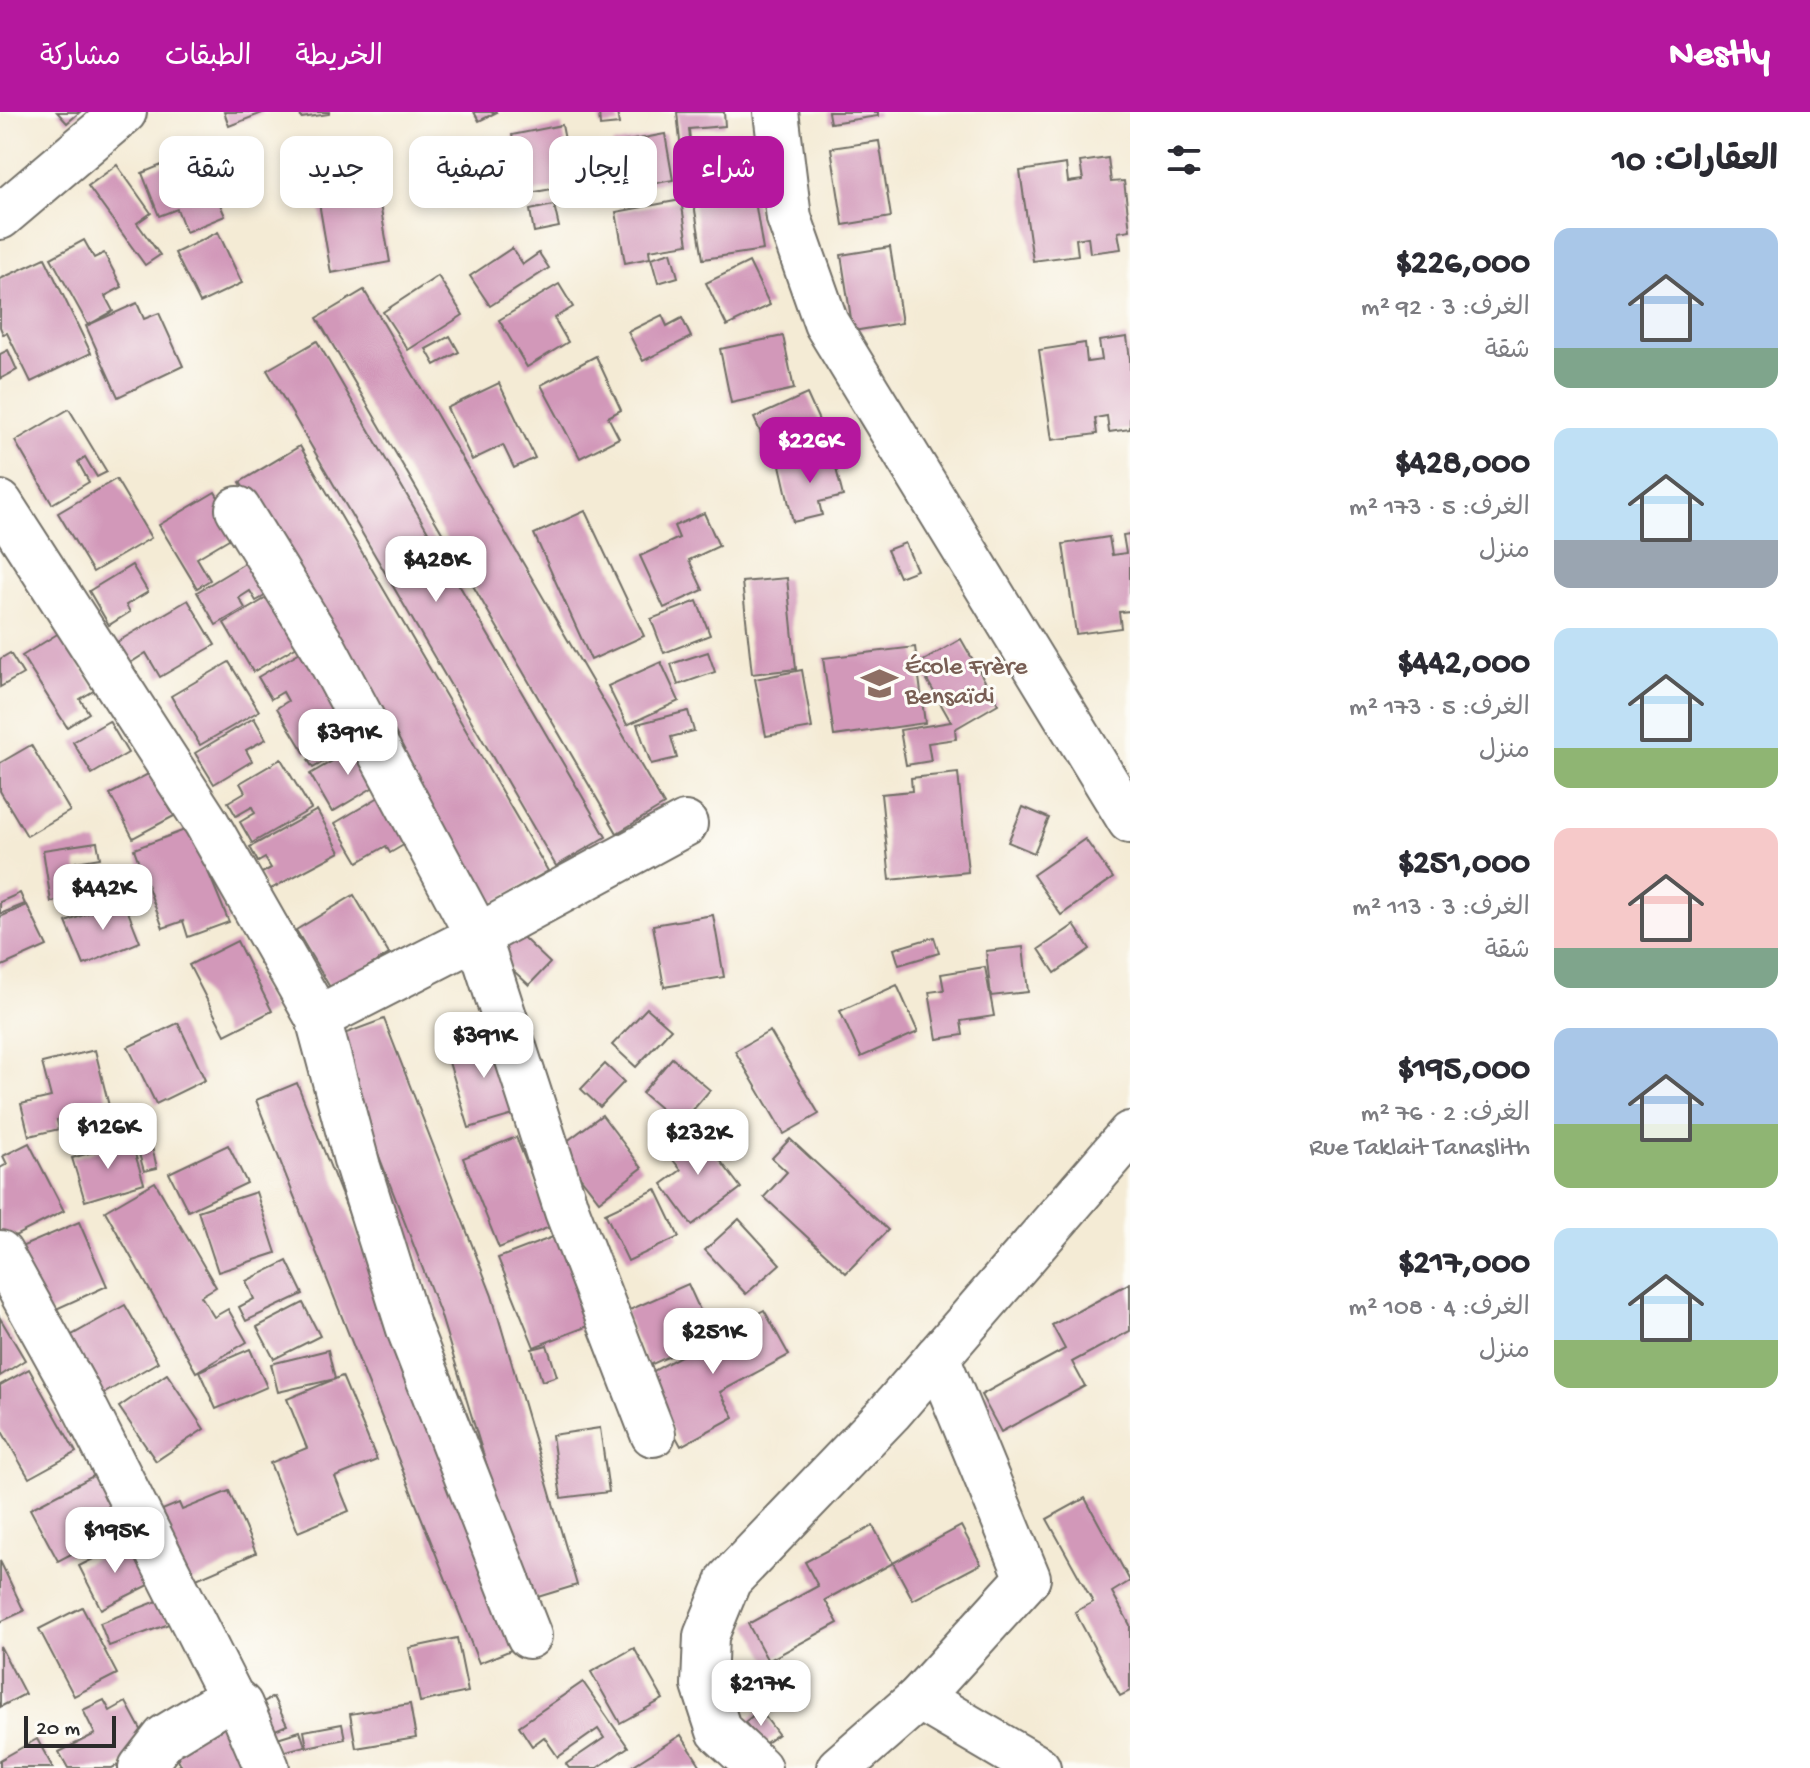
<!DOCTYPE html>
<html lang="ar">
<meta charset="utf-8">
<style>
:root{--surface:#fff;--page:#f7f7f7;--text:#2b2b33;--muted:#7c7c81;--accent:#b5179e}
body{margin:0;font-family:"Gochi Hand","Playpen Sans Arabic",sans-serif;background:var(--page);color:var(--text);direction:rtl;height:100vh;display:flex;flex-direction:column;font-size:30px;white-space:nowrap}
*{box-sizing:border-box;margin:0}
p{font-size:26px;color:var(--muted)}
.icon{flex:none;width:44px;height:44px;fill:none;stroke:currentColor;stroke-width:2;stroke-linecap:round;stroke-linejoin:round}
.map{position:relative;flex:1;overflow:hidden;direction:ltr}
.sheet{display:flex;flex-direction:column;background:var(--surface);width:680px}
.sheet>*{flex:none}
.hud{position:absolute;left:24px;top:24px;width:760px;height:72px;direction:rtl;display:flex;gap:16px}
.scale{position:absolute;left:24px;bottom:20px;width:92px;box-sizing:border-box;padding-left:8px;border:4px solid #2b2b2b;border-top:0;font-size:22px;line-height:28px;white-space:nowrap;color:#2b2b2b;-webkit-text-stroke:6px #fdfcf7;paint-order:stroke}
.price{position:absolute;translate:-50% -68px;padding:0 18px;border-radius:16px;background:#fff;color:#222;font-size:26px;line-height:52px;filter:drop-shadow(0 2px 4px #0008)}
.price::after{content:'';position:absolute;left:50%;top:48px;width:24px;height:18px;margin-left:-12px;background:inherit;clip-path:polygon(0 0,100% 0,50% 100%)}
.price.on{background:var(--accent);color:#fff}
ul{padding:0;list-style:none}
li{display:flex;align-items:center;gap:24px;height:200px;padding:0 32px}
li span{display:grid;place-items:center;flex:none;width:224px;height:160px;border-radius:16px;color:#555}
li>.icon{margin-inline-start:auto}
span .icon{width:96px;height:96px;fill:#fffc;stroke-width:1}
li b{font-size:34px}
h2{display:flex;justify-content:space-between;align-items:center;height:96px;padding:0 32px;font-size:34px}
.chip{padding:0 28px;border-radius:16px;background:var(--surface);box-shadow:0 4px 12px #0003;font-size:28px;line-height:72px}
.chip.on{background:var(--accent);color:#fff}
header{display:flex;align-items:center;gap:48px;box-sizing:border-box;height:112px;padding:0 40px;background:var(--accent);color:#fff}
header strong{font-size:38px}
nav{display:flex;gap:44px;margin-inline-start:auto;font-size:28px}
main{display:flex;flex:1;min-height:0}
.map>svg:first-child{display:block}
.building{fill:#d298b9}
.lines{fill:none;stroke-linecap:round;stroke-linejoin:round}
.minor-casing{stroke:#716e66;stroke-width:48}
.minor{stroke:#fff;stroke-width:44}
.labels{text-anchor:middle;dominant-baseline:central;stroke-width:6;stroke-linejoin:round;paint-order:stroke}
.education-label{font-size:26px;fill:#785e54;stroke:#fdfcf7;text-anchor:start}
</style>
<header>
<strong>Nestly</strong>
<nav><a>الخريطة</a><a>الطبقات</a><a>مشاركة</a></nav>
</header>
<main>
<section class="sheet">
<h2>العقارات: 10<svg class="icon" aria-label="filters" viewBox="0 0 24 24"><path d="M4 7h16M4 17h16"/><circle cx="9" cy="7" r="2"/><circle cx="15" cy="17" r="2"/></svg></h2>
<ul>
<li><span style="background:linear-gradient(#a9c7e8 75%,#7fa58c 0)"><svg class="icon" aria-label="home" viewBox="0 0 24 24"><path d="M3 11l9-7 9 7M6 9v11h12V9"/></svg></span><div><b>$226,000</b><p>الغرف: 3 · 92 m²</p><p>شقة</p></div></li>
<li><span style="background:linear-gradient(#bfe0f5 70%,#9aa5b1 0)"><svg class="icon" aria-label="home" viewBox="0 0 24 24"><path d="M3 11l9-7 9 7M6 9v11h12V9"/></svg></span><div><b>$428,000</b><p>الغرف: 5 · 173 m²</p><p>منزل</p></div></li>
<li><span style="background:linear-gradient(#bfe0f5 75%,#8fb573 0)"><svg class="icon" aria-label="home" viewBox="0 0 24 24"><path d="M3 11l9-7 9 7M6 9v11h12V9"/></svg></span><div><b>$442,000</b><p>الغرف: 5 · 173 m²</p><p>منزل</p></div></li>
<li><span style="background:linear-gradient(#f6c9c9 75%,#7fa58c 0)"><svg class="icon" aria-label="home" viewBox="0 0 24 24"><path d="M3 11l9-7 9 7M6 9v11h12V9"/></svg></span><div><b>$251,000</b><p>الغرف: 3 · 113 m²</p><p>شقة</p></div></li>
<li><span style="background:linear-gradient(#a9c7e8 60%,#8fb573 0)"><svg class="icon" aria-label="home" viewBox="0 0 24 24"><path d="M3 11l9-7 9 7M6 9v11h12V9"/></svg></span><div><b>$195,000</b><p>الغرف: 2 · 76 m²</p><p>Rue Taklait Tanaslith</p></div></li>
<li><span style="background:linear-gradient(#bfe0f5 70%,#8fb573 0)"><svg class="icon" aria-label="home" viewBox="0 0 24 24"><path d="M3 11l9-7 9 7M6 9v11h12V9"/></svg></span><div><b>$217,000</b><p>الغرف: 4 · 108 m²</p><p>منزل</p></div></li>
</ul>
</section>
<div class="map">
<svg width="1130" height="1656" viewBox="0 0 1130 1656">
<rect width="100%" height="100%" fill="#fdfcf7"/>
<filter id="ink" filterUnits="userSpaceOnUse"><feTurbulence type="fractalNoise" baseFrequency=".0125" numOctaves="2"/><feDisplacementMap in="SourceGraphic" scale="16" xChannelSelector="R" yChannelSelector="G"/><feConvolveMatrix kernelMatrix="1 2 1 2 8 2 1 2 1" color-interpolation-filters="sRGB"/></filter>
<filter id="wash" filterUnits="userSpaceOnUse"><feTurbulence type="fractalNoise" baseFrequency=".006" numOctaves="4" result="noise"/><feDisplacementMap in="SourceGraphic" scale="32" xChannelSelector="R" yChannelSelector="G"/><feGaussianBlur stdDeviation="1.8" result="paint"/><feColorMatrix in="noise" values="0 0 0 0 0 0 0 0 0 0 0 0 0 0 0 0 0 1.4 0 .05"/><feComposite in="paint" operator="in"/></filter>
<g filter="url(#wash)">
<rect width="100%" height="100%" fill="#f4ebd5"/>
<g id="blocks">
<g class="building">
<polygon points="57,0 80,0 67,11"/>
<polygon points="224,0 265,0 229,14"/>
<polygon points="300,0 329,0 329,2 301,6"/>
<polygon points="474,0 497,0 479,9"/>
<polygon points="599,0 617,0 619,12 600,14"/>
<polygon points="677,0 724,0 725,14 689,17 691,38 681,39"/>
<polygon points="828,0 878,0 878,4 830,11"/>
<polygon points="562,13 574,73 524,82 512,23"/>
<polygon points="665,22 673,68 620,78 612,32"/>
<polygon points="879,29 891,105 843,113 831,36"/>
<polygon points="215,31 236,83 219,90 225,104 186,120 177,97 159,104 142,61"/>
<polygon points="1108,46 1111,70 1124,69 1130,118 1118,120 1121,137 1090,141 1088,125 1076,127 1078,143 1033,149 1020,59 1066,52 1068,70 1083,68 1080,50"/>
<polygon points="117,53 151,101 137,111 160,143 145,153 88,74"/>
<polygon points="751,65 763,138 703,147 691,74"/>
<polygon points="376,69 390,150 331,161 317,79"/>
<polygon points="681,88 688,132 649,138 650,146 625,151 616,100"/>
<polygon points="554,93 559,115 534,120 530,98"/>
<polygon points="218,120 242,171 200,191 175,141"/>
<polygon points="84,128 94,146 104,141 122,175 105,184 113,199 88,213 51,146"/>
<polygon points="890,135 902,211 853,219 841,143"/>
<polygon points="512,136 523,152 539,141 549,156 490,194 470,164"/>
<polygon points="671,140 678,165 658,171 651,146"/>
<polygon points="45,146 91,241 31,270 7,221 3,222 0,215 0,167"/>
<polygon points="749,150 770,193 727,214 706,171"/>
<polygon points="438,164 463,203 408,238 383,200"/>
<polygon points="559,172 573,195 554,206 568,230 527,255 499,208"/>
<polygon points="364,178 664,693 617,721 317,206"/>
<polygon points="137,191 144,207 159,201 183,254 118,285 86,214"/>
<polygon points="662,203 667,214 682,206 691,225 643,249 628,220"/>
<polygon points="450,224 459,240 435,253 426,237"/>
<polygon points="783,224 794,277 731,291 720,237"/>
<polygon points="1127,225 1130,247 1130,317 1109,320 1107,304 1095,306 1097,322 1052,328 1039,238 1085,231 1087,250 1102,248 1099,229"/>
<polygon points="317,229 606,725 556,754 267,258"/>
<polygon points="8,238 17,258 0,267 0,242"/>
<polygon points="596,244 621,298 608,305 619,326 580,346 541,273"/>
<polygon points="499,271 535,346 514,356 503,333 472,348 447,296"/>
<polygon points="807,282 826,324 773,348 754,306"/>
<polygon points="69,297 107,360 97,365 85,345 78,350 89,370 52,392 15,329"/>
<polygon points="300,334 548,759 487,794 240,370"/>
<polygon points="832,341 843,384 819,390 822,403 793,410 780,353"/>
<polygon points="116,367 151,426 93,460 58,401"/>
<polygon points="215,380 239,421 197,446 210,468 197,476 159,413"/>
<polygon points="585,399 644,524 591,548 534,422"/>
<polygon points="704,401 719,434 689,448 703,478 664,496 640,444 679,426 674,414"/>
<polygon points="1130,422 1130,499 1119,500 1121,516 1076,522 1063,432 1109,425 1112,443 1126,441 1123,423"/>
<polygon points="905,431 917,458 899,465 887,438"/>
<polygon points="250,448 270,481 256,489 250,479 239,486 245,496 216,513 197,480"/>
<polygon points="132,453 148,480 126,493 130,500 109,513 89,479"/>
<polygon points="787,466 796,557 752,562 742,470"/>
<polygon points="280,478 309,527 253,560 224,511"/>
<polygon points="188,488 215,533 160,565 146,541 130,551 117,530"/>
<polygon points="697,489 710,523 664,541 651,507"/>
<polygon points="59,521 95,578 80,587 89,601 67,615 22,544"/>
<polygon points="961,527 998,592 955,617 956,627 928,631 931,649 906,653 900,618 951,610 918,552"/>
<polygon points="312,533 367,624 313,656 308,648 334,633 331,627 305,642 277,596 288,589 283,580 271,587 258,565"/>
<polygon points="915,535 925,611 834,624 823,546"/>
<polygon points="708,540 715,560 678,573 671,552"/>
<polygon points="10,541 23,562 0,575 0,547"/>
<polygon points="229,550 259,599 200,633 171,584"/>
<polygon points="661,550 679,589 627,613 608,574"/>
<polygon points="802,558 812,616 766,624 755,567"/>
<polygon points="688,599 694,619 671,625 677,646 651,652 637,612"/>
<polygon points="254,606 266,627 246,638 252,649 214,672 195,641"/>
<polygon points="109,609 128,641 92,662 73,630"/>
<polygon points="365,630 387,667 332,700 310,662"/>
<polygon points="31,633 70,699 27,724 0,679 0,651"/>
<polygon points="281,647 311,697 252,731 240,710 255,701 252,695 236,704 228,690 245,680 240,671"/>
<polygon points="150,661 174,704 133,726 110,682"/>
<polygon points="958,661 968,760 890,768 881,682 912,679 911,666"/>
<polygon points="391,678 419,724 390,741 386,734 358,750 335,711"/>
<polygon points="1023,695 1049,706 1034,741 1008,730"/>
<polygon points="317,698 340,740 269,778 260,762 271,756 265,746 258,750 250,735"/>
<polygon points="190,716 229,810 188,825 183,809 163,816 134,737"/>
<polygon points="1085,727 1113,766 1061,803 1033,763"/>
<polygon points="97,730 100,746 76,750 81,785 51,790 43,738"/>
<polygon points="20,781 25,792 0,802 0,790"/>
<polygon points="354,783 389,842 331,877 296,818"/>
<polygon points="123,787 140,830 84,853 66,810"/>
<polygon points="27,793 47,834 0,855 0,805"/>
<polygon points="713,803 724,865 664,875 653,813"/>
<polygon points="510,813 550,851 529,873 489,836"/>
<polygon points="1074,813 1090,837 1055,861 1039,837"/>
<polygon points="934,825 939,841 899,853 894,837"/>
<polygon points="237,829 272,899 225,923 189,853"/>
<polygon points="1023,835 1028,880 991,884 986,839"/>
<polygon points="985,855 994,904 961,909 963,923 937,927 929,880 944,878 941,862"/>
<polygon points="897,873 918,920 861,945 840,899"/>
<polygon points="647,896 671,917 636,955 612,933"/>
<polygon points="384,907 492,1184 577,1473 528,1488 440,1201 333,926"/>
<polygon points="178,911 205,968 156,992 128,935"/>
<polygon points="770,919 819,1002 784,1022 735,939"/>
<polygon points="499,920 523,1000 469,1016 445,937"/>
<polygon points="95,938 109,994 57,1008 59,1017 29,1024 21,992 51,985 42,951"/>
<polygon points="672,946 710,978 680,1013 642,981"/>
<polygon points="605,952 624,970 600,995 581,977"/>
<polygon points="297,971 521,1534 479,1551 256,988"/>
<polygon points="602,1003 642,1056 599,1089 558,1036"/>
<polygon points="695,1015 741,1076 692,1113 662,1072 681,1058 665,1038"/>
<polygon points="516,1025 552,1114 499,1136 463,1046"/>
<polygon points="790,1027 888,1118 846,1161 764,1085 787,1060 772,1046"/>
<polygon points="131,1029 144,1071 85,1089 72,1046"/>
<polygon points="29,1031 64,1099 5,1129 0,1120 0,1056 7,1052 3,1044"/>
<polygon points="228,1033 247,1071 188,1099 169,1061"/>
<polygon points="152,1035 157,1056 144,1059 138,1038"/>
<polygon points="155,1070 216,1175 201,1184 214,1205 228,1197 247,1230 196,1260 105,1099"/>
<polygon points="656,1077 679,1125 628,1149 605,1101"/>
<polygon points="256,1080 276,1141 218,1160 198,1099"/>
<polygon points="739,1107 780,1152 746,1182 705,1138"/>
<polygon points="79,1110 107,1174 43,1203 14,1138"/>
<polygon points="558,1123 596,1211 534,1235 498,1146"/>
<polygon points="287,1149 303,1182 246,1209 239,1195 254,1187 246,1169"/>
<polygon points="1130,1171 1130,1219 1072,1250 1085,1274 1001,1320 981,1283 1065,1237 1052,1213"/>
<polygon points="688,1172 704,1207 686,1215 694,1233 648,1254 625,1200"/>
<polygon points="303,1191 320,1224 274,1247 257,1215"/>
<polygon points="125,1193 158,1250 98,1285 65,1227"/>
<polygon points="764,1198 789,1243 720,1280 734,1305 681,1334 643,1265"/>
<polygon points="0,1206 25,1248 0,1264"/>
<polygon points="547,1233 557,1264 542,1269 532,1237"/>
<polygon points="250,1237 267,1275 216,1297 199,1259"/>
<polygon points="328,1238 335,1267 278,1280 271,1252"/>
<polygon points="29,1257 76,1340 29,1366 0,1316 0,1273"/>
<polygon points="167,1262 204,1317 156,1349 119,1295"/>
<polygon points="342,1264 377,1348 335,1365 349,1399 298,1420 270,1351 307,1336 287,1287"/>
<polygon points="600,1316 609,1380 561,1386 552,1323"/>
<polygon points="95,1363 123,1415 58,1449 30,1397"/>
<polygon points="229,1379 256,1441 185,1472 155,1401 179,1391 182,1398"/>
<polygon points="1085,1386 1130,1469 1112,1480 1130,1513 1130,1579 1120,1584 1075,1500 1093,1490 1047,1407"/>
<polygon points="873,1414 893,1451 825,1488 838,1511 768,1549 748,1512 818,1474 805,1450"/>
<polygon points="961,1414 981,1452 913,1488 893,1451"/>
<polygon points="129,1429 151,1472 101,1497 79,1454"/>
<polygon points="0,1449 24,1499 0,1510"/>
<polygon points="160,1488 169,1512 109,1534 100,1511"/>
<polygon points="82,1495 117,1562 74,1584 39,1517"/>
<polygon points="457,1526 468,1580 420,1590 409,1536"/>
<polygon points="0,1534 25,1582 0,1595"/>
<polygon points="634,1536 663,1587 620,1611 591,1560"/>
<polygon points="583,1570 628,1635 597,1656 569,1656 566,1652 604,1626 598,1617 558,1645 544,1625 532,1634 519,1614"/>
<polygon points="273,1585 287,1613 266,1622 253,1595"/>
<polygon points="104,1588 110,1599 126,1590 151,1636 112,1656 68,1656 59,1640 95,1622 83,1598"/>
<polygon points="410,1592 416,1626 356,1636 350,1602"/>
<polygon points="760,1598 778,1622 763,1633 745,1610"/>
<polygon points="223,1603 248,1656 174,1656 181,1653 169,1629"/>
<polygon points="342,1612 345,1627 307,1635 304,1619"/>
<polygon points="300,1619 305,1634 278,1641 274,1627"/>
<polygon points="681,1623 702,1656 629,1656"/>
<polygon points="37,1627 53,1656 0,1656 0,1648"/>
</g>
</g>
</g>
<g filter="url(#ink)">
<use href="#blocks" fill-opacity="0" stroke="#716e66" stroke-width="2"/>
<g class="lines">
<defs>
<g id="minor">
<polyline points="776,0 789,106 826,211 1130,709"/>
<polyline points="0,105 124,0"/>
<polyline points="0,391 206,710 318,906 358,1055 409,1217 529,1524"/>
<polyline points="238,397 325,538 478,824 567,1099 653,1322"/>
<polyline points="318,906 478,824 685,712"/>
<polyline points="0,1141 76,1278 231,1585 240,1593 267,1656"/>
<polyline points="919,1586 1038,1656"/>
<polyline points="141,1656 165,1625 231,1585"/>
<polyline points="759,1656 719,1619 704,1573 706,1524 729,1468 890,1300 1130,1022"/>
<polyline points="839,1656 919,1586 1028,1466 937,1245"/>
</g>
</defs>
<use href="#minor" class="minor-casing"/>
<use href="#minor" class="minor"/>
</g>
</g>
<defs>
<symbol id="school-bare" viewBox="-9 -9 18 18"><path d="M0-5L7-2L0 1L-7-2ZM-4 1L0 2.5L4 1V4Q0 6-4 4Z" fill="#8d6e63" stroke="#fdfcf7" stroke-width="2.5" paint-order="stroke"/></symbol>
</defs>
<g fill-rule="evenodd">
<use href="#school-bare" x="854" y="546" width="51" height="51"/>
</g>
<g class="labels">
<g class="education-label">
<text x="905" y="556">École Frère<tspan x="905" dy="30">Bensaïdi</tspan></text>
</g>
</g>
</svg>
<div class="scale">20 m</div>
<b class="price on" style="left:810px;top:373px">$226K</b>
<b class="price" style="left:436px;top:492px">$428K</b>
<b class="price" style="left:348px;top:665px">$391K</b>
<b class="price" style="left:103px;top:820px">$442K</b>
<b class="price" style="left:484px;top:968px">$391K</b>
<b class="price" style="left:108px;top:1059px">$126K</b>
<b class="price" style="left:698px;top:1065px">$232K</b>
<b class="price" style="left:713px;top:1264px">$251K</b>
<b class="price" style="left:115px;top:1463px">$195K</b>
<b class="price" style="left:761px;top:1616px">$217K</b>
<div class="hud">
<a class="chip on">شراء</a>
<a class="chip">إيجار</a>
<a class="chip">تصفية</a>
<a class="chip">جديد</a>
<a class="chip">شقة</a>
</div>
</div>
</main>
